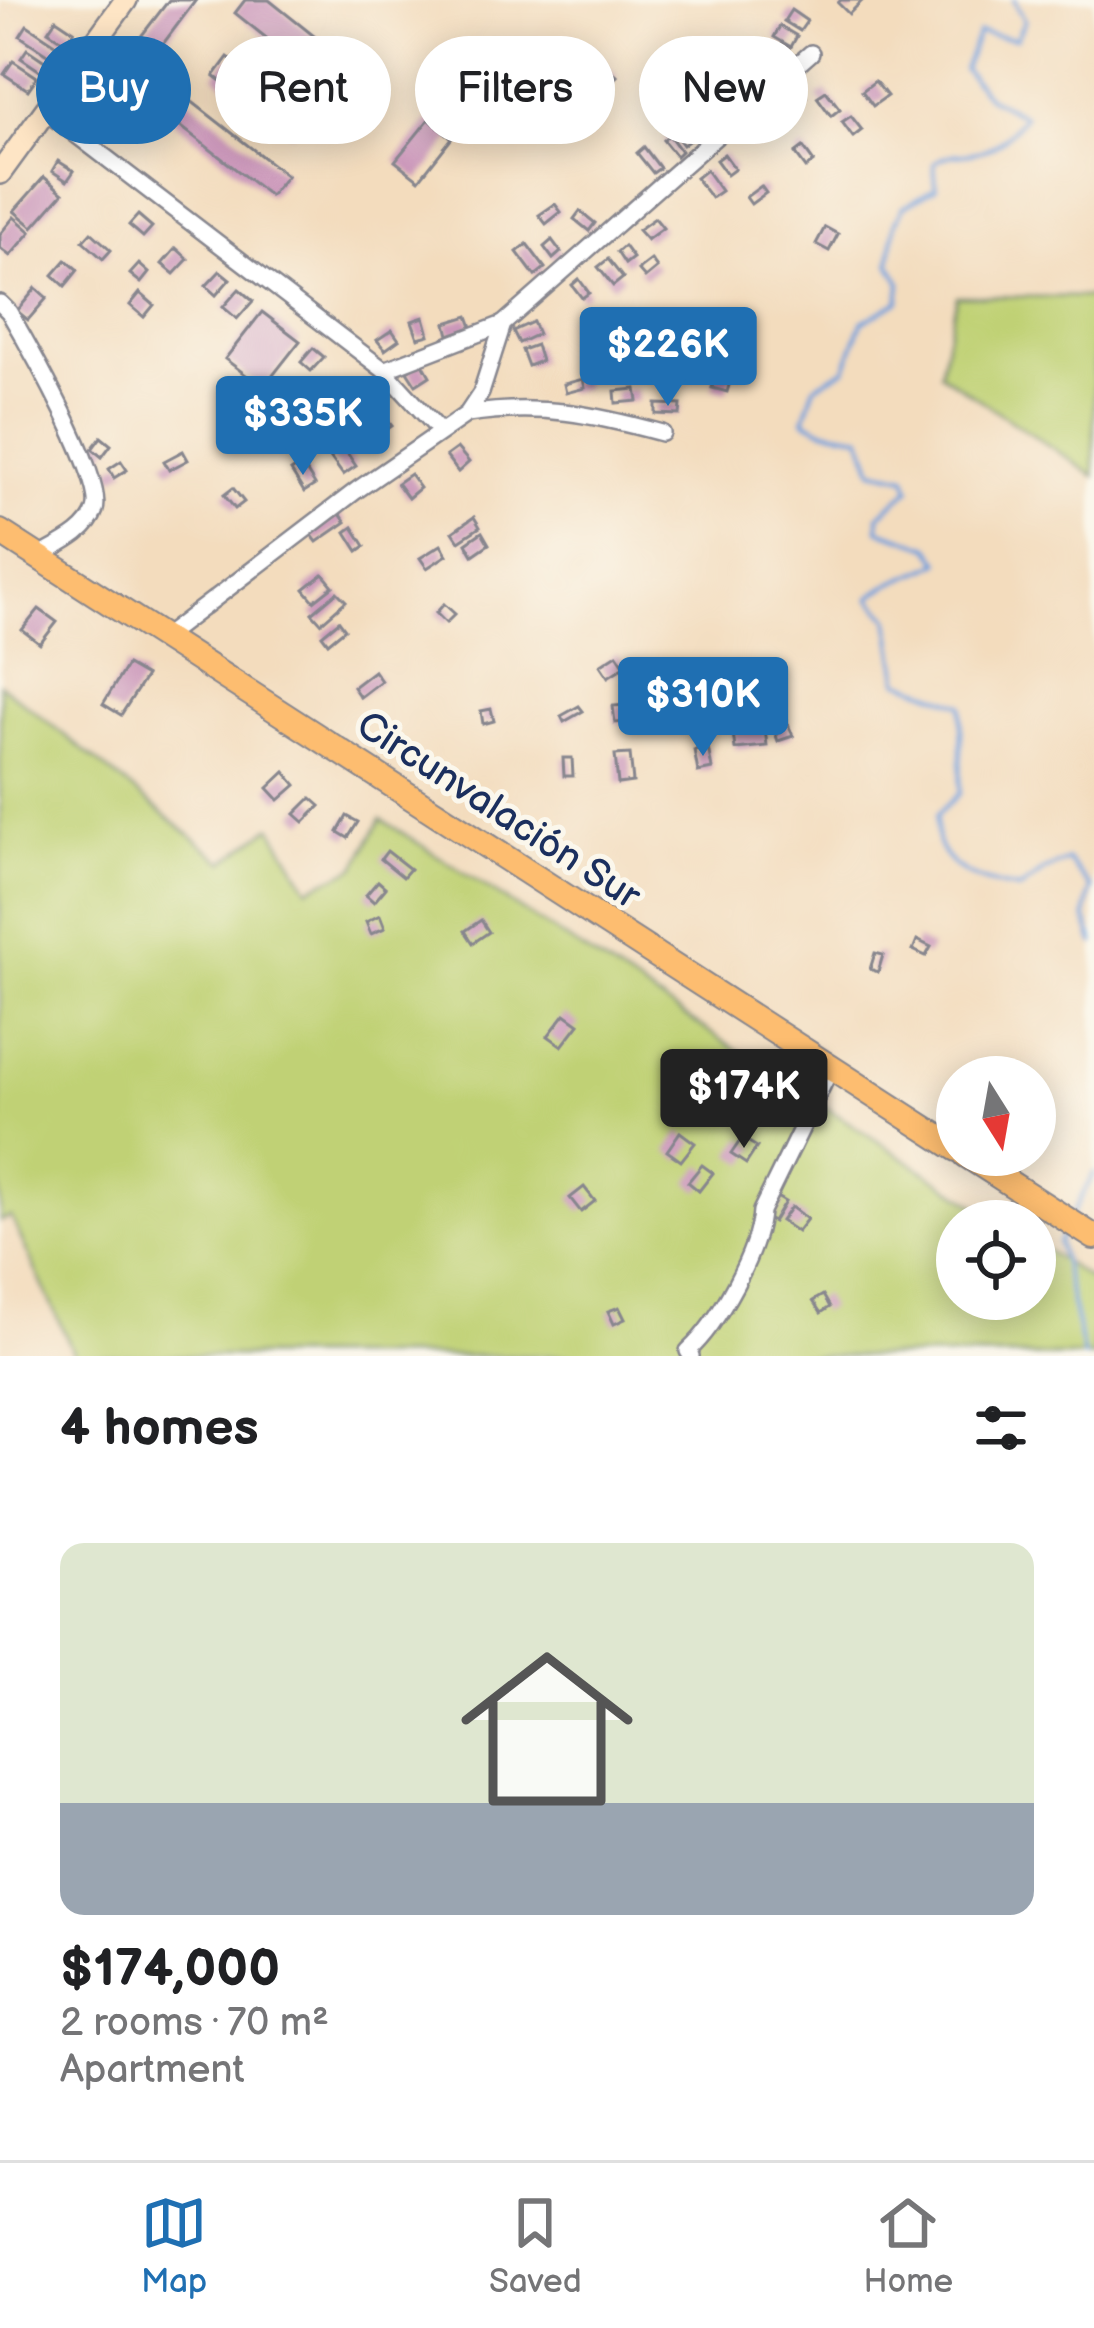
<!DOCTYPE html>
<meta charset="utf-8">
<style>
:root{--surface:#fff;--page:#f6f6f6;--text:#202124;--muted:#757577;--line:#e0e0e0;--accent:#1f6fb2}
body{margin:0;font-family:"Balsamiq Sans",sans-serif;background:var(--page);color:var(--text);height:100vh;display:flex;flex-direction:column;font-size:45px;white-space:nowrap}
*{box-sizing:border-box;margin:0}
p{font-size:39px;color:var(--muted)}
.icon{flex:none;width:66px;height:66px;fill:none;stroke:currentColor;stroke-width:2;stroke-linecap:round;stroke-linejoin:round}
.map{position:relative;height:1356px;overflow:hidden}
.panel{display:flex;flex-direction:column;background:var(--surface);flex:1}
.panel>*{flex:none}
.top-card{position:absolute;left:36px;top:36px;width:1023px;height:108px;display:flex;gap:24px}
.needle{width:78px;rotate:169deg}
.buttons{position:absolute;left:936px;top:1056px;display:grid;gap:24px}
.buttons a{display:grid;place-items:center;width:120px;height:120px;border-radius:50%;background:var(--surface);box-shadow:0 6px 30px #0003;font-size:60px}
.price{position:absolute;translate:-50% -102px;padding:0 27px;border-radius:12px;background:var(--accent);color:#fff;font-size:39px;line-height:78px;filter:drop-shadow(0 3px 6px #0008)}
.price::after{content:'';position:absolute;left:50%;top:72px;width:36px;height:27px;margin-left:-18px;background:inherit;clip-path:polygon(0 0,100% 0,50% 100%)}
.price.active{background:#222;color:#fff}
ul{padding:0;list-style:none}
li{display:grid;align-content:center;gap:24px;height:636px;padding:0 60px}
li span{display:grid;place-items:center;height:372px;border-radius:24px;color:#555}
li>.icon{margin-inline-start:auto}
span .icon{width:216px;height:216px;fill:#fffc;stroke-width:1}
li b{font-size:51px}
h2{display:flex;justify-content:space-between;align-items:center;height:144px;padding:0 60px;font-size:51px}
.chip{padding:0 42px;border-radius:54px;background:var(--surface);box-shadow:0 6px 30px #0003;font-size:42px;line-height:108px}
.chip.active{background:var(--accent);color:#fff}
.dock{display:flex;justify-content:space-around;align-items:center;height:168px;border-top:3px solid var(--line);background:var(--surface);font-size:33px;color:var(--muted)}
.dock a{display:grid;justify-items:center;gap:6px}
.dock .active{color:var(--accent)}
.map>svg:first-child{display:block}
.green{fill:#c0d174;stroke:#6e8069;stroke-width:3}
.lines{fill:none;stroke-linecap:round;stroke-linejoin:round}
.stream{stroke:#72a0db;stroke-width:4.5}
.building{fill:#cb97ba}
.street-casing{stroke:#87868e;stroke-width:20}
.secondary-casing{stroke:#87868e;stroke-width:26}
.primary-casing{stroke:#87868e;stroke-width:28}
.street{stroke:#fff;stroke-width:15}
.secondary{stroke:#fee5c5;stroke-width:21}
.primary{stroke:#fdbd6f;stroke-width:24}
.labels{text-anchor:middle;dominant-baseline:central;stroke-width:10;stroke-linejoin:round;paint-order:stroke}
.street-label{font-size:39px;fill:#1b2f5e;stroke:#fbf7ec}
</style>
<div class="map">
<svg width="1094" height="1356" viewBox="0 0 1094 1356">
<rect width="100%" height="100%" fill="#fbf7ec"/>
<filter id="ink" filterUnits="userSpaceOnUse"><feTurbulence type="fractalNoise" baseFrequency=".00833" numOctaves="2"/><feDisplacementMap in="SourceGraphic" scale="24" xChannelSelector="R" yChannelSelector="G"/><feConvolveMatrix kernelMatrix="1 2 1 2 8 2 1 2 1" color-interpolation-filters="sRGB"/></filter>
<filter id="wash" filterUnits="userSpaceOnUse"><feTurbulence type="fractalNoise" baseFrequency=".004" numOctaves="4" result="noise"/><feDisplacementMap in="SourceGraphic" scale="48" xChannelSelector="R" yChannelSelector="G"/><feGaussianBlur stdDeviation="2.7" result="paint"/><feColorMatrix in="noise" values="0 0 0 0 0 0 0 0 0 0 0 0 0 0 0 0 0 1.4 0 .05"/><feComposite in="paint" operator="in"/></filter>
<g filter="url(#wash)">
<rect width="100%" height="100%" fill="#f3dcbd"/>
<g class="green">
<polygon points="957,296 1094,297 1094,476 940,373"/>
<polygon points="0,684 224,862 271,827 308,888 356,867 381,819 1001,1221 957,1221 957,1299 1035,1299 1035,1243 1094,1282 1094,1356 75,1356 11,1217 0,1221"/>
</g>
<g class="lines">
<g class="stream">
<path d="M1014 0 1025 20 1016 39 979 33 964 69 988 97 1024 116C1013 129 1002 144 984 150 966 157 951 150 934 163L936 188 903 207 895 224 890 264 901 283 899 301 862 322 845 369 815 386 804 420 823 430 861 436 873 470 906 477 910 489 879 515V530L930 547 940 562C917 575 889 580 870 598L889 618 899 681 962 705 960 793 937 815C937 823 936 836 939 844 950 875 992 885 1020 889L1045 870 1068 860 1091 888 1085 916 1094 943"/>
<polyline points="1073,1213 1094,1173"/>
<polyline points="1065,1229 1058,1242 1084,1356"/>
</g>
</g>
<g id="blocks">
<g class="building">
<polygon points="169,0 196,0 157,52 139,39"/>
<polygon points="245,0 269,0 364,76 344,100 235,13"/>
<polygon points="841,0 863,0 849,14 838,3"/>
<polygon points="791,10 807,21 800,31 784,21"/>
<polygon points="56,19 74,31 66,43 48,31"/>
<polygon points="27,25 60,47 53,58 20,36"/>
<polygon points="780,26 797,36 791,47 774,37"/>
<polygon points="27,49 49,64 43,73 21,58"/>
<polygon points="591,51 617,76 554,144 528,120"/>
<polygon points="747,55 753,61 740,73 734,66"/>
<polygon points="228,57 306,116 291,135 214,76"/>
<polygon points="13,61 37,77 28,90 4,74"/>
<polygon points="875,81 887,96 873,106 862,91"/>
<polygon points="795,82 806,97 795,105 784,90"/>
<polygon points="826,91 840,109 831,116 817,97"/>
<polygon points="186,97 287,176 270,196 170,118"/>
<polygon points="722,97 731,108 718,118 709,108"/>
<polygon points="777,107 786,118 773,127 765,116"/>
<polygon points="693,110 710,131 702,137 685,116"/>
<polygon points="851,116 862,130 853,137 842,122"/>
<polygon points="429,119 452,138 419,180 395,161"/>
<polygon points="676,122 690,140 683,145 669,127"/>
<polygon points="669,135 681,151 676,156 663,140"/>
<polygon points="644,147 660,168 653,173 637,153"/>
<polygon points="803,147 814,162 806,168 795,153"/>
<polygon points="724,154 735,169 727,175 716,160"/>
<polygon points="58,161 74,171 67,181 52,171"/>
<polygon points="706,170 721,191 711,198 696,178"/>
<polygon points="44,177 63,193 33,227 14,211"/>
<polygon points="761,186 766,193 751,204 746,197"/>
<polygon points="555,204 561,212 546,224 539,215"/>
<polygon points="580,211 595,223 589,231 574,219"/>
<polygon points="138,215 152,227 143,237 129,225"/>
<polygon points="14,217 31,232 10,256 0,248 0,234"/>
<polygon points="655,218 663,228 647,240 638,230"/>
<polygon points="825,227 838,234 829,251 816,244"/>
<polygon points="91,232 111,250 103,259 83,241"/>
<polygon points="552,240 561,252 553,259 544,247"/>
<polygon points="527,244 545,268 535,276 517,252"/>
<polygon points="624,246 633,258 625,264 617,252"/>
<polygon points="176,248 188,259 174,274 162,264"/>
<polygon points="608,259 623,278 613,286 598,267"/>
<polygon points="66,260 78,270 65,286 53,275"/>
<polygon points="651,260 657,268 645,278 638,270"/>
<polygon points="139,264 149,273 141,283 130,274"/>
<polygon points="220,271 230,279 216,295 206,286"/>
<polygon points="579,279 589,293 582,298 572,285"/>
<polygon points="36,288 47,298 28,320 17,311"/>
<polygon points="239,289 253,301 237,319 223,307"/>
<polygon points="140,293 154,305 144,317 130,305"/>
<polygon points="262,312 300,341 263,388 225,359"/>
<polygon points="468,316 472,327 449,335 446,323"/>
<polygon points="424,317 429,335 418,338 412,321"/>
<polygon points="533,322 538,334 519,343 513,331"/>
<polygon points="392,330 399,340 385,350 377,340"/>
<polygon points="593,336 602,351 590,357 582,343"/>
<polygon points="536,345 541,361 528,366 522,350"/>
<polygon points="313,348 324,357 311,371 301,362"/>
<polygon points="422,362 430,376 416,385 407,371"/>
<polygon points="717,368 733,372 727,392 712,388"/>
<polygon points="583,379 585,388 566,393 564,384"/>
<polygon points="636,389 638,401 616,403 615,391"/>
<polygon points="372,398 377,404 363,416 358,410"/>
<polygon points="656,404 681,405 680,415 656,414"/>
<polygon points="384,416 392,426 379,435 371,425"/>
<polygon points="101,437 111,445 102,457 92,449"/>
<polygon points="339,441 356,466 343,475 325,450"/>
<polygon points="457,448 469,462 458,472 446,456"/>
<polygon points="183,451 188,460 169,470 164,461"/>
<polygon points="121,461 127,470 114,478 109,469"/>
<polygon points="302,464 315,485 304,492 291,471"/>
<polygon points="410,474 420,488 408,498 397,483"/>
<polygon points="233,488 244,502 235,509 224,495"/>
<polygon points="340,514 346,522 317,542 311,534"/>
<polygon points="474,517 480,527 459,541 453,532"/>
<polygon points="353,527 365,546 358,551 346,532"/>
<polygon points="482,532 489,544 473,555 466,543"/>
<polygon points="441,545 447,555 427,568 420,558"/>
<polygon points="323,574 333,586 314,601 304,589"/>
<polygon points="337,592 346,601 321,623 312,613"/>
<polygon points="444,604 455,614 446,623 436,613"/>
<polygon points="39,609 57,622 40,644 22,630"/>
<polygon points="339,621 345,629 328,643 322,635"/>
<polygon points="617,654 625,666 608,677 600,665"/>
<polygon points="127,665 146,676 121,715 103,704"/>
<polygon points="374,671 381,681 360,697 353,687"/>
<polygon points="625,705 627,722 615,723 613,706"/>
<polygon points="579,706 583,711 564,722 561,716"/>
<polygon points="491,709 494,721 483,724 481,711"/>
<polygon points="787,722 793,736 778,741 773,727"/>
<polygon points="765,729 767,746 735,749 733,732"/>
<polygon points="708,747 712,769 698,772 694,750"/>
<polygon points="630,754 633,782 618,784 615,755"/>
<polygon points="563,758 572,758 573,776 564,776"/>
<polygon points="285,772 296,785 279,800 268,788"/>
<polygon points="311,798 320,806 304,822 295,814"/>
<polygon points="347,816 358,822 348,838 338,832"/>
<polygon points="387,851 410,869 403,877 381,859"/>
<polygon points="378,881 386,888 374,902 366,895"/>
<polygon points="380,915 385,928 371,934 366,922"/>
<polygon points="481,920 489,932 473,943 465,931"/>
<polygon points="917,940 931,947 926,956 913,950"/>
<polygon points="875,953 883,955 878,972 870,969"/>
<polygon points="565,1014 579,1024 562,1046 548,1036"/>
<polygon points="737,1103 746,1109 738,1122 729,1117"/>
<polygon points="680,1132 695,1143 681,1161 667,1151"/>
<polygon points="742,1138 757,1147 746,1164 731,1154"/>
<polygon points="702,1165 713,1173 699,1191 688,1182"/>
<polygon points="584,1187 595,1201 581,1212 570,1198"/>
<polygon points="775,1196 785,1202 773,1222 764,1217"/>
<polygon points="791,1207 807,1219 797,1232 781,1221"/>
<polygon points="823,1295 830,1307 821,1313 813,1301"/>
<polygon points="619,1307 625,1319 614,1324 608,1311"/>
</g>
</g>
</g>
<g filter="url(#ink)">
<use href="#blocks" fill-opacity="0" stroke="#87868e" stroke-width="3"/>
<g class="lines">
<defs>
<g id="street">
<polyline points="45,111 384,370 440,431"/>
<path d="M0 303 9 312C27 343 106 481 95 510 87 534 58 545 38 557"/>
<polyline points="384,370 503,324"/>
<path d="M467 414C541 403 592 414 662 433"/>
<polyline points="163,638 357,490 467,414 481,393 503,324 811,53"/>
<path d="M691 1356 688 1351C718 1324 759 1250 761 1211L831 1068"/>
</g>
<polyline id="secondary" points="0,173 126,0"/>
<g id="primary">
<polyline points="0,532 957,1149"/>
<polyline points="966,1155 1094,1237"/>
</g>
</defs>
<use href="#street" class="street-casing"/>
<use href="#secondary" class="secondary-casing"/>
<use href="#primary" class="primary-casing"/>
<use href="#street" class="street"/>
<use href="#secondary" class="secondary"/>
<use href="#primary" class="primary"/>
</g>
</g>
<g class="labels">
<g class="street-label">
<text transform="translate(498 811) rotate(33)">Circunvalación Sur</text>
</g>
</g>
</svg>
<div class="buttons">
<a><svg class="needle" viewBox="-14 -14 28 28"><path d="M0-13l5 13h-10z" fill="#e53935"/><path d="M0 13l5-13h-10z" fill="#757577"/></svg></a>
<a><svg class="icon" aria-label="locate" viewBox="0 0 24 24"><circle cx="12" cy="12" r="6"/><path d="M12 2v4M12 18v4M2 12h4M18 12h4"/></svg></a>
</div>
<b class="price" style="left:668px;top:409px">$226K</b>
<b class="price" style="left:303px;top:478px">$335K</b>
<b class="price" style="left:703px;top:759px">$310K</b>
<b class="price active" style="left:744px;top:1151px">$174K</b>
<div class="top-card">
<a class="chip active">Buy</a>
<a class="chip">Rent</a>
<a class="chip">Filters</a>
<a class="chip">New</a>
</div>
</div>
<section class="panel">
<h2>4 homes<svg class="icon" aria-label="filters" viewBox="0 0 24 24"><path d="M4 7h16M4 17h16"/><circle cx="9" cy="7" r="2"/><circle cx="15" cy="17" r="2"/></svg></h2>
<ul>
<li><span style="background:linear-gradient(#dfe7d0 70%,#9aa5b1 0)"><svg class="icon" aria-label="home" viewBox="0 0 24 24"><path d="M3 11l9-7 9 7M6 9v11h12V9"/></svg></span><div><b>$174,000</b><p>2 rooms · 70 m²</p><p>Apartment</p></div></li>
</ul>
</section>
<nav class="dock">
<a class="active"><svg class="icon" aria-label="map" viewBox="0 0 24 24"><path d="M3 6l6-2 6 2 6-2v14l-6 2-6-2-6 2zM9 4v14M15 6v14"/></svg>Map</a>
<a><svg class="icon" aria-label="saved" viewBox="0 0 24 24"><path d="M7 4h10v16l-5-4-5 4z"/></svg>Saved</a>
<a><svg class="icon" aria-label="home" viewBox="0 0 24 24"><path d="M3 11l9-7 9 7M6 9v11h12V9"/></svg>Home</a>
</nav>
